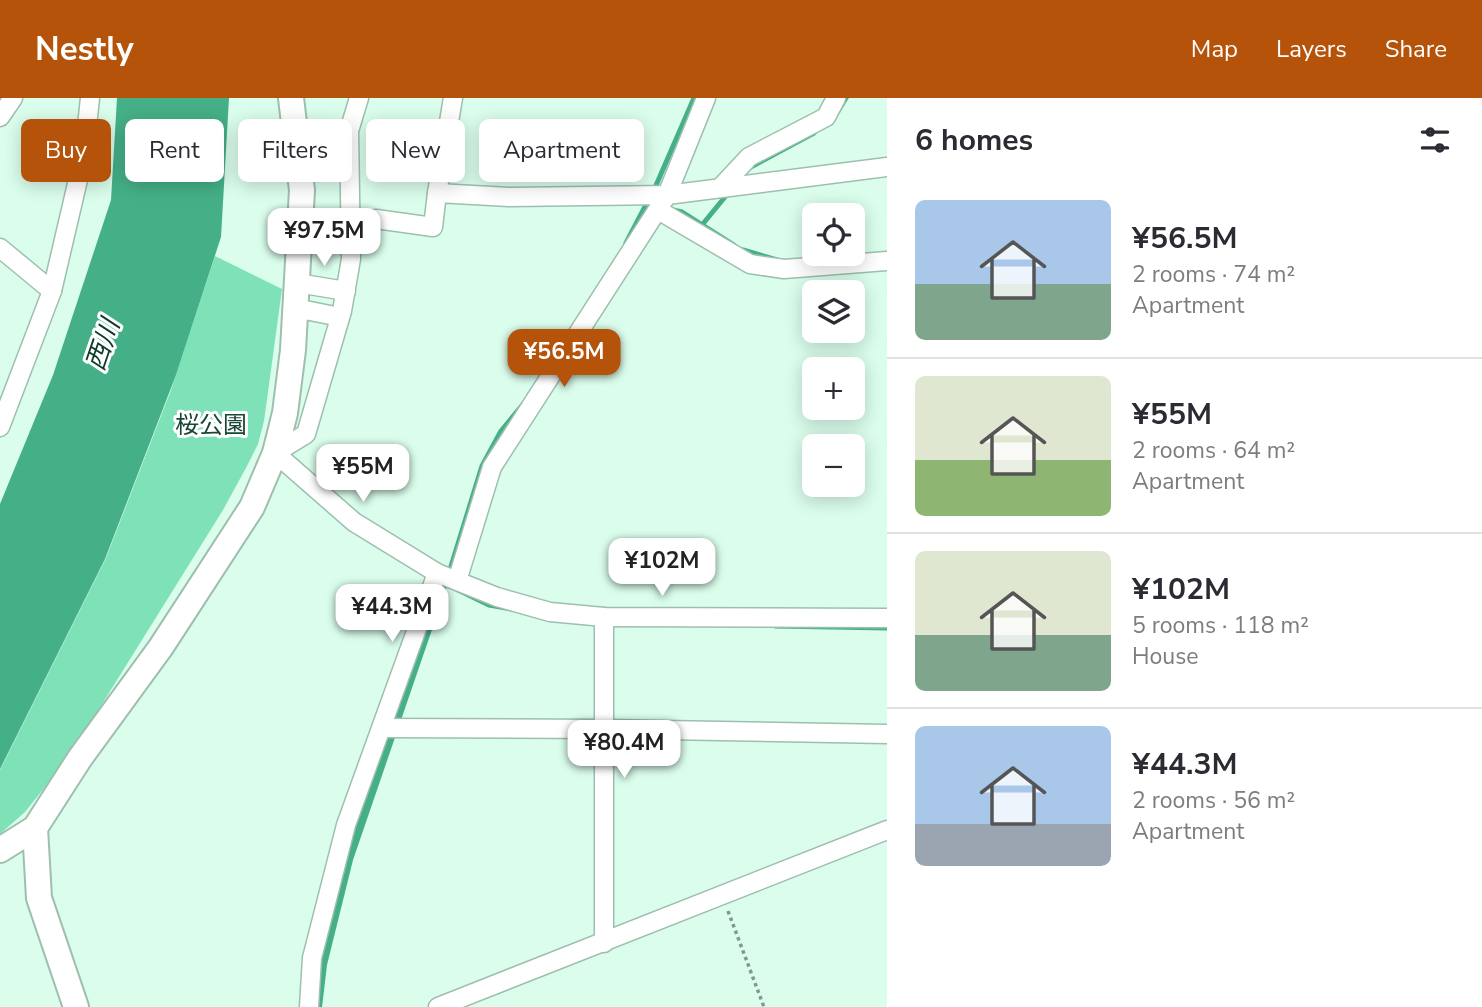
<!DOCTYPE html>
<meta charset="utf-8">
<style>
:root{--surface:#fff;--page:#f2f2f3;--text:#2b2b33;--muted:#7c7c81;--line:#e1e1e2;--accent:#b45309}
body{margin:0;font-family:"Nunito Sans","Noto Sans JP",sans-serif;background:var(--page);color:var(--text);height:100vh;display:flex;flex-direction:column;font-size:26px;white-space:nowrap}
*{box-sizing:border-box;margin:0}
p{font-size:23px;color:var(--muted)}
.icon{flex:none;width:38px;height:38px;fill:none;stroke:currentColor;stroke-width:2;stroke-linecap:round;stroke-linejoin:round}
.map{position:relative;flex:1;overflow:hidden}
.panel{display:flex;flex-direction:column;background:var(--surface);width:595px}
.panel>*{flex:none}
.top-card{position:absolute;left:21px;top:21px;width:665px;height:63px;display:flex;gap:14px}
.controls{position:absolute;left:802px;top:105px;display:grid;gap:14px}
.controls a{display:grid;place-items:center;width:63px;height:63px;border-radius:10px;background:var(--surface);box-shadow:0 4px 18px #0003;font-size:35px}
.price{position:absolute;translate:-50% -60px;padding:0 16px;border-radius:14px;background:#fff;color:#222;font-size:23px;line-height:46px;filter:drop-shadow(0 2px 4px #0008)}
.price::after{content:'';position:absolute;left:50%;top:42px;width:21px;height:16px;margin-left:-10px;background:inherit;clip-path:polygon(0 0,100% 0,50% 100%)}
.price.on{background:var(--accent);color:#fff}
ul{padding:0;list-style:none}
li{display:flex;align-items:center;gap:21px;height:175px;padding:0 28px}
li+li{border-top:2px solid var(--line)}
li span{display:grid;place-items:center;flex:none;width:196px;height:140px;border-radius:10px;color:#555}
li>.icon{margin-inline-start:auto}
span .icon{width:84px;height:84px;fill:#fffc;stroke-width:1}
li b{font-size:30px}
h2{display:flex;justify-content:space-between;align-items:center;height:84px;padding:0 28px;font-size:30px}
.pill{padding:0 24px;border-radius:10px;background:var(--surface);box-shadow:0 4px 18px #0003;font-size:24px;line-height:63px}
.pill.on{background:var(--accent);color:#fff}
header{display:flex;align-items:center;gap:42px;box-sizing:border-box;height:98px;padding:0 35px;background:var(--accent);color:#fff}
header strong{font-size:33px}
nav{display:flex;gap:38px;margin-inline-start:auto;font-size:24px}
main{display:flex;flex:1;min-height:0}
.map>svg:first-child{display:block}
.green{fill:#7fe1b8}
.water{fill:#45b088}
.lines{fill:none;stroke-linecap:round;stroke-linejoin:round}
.stream{stroke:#45b088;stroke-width:5}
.street-casing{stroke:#9ebfaf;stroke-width:21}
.secondary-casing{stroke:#9ebfaf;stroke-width:28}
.path{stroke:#81998e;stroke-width:3.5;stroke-dasharray:3.5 3.5;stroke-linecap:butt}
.street{stroke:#fff;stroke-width:18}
.secondary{stroke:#fff;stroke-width:24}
.labels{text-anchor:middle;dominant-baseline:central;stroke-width:6;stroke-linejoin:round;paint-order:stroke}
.park-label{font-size:24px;fill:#194635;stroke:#fff}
.water-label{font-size:26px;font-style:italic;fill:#0c3b2b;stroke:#fff}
</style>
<header>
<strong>Nestly</strong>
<nav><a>Map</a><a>Layers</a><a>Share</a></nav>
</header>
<main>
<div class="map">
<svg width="887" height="909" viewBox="0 0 887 909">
<rect width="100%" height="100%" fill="#dafdec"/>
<polygon class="green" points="215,158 282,191 264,323 258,346 247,368 223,412 69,659 25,714 0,736 0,672 106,460 171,292"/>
<g class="water">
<polygon points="117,0 229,0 221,139 176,277 105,461 0,671 0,406 53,277 111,102"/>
<polygon points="442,484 448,485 353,762 327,867 322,909 312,909 316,868 355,724"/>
</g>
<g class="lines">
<g class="stream">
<polyline points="835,18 846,0"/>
<polyline points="749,70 814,35"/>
<polyline points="654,92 694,0"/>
<polyline points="673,112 682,114 734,147"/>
<polyline points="702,127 729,94"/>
<polyline points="626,145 649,101"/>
<polyline points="743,152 777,162"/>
<polyline points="449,475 482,368 501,333 525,304"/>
<polyline points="458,492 489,507 511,511"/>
<polyline points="775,528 887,530"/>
</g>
<defs>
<g id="street">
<polyline points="359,0 349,33 351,161 342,213 306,336 275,355 354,424 437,475 497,499 550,514 604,519 887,520"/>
<polyline points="0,19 13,0"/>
<polyline points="722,88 749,59 826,19 836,0"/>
<polyline points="437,95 453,0"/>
<polyline points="658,112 750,166 784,171 887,163"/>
<polyline points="300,127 351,132 376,121 433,129 437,95 509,99 667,97 887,69"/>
<polyline points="0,150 52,193"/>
<polyline points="297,185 346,193"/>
<polyline points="295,210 340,219"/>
<polyline points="0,329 52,193 84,56 90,0"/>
<polyline points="457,483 492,369 667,97 706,0"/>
<polyline points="604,519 604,845"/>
<polyline points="382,630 605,631 887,636"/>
<polyline points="309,909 312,860 346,727 437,475"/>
<polyline points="438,909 887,732"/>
</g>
<g id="secondary">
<polyline points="35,730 39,800 76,909"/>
<polyline points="0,752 35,730 80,660 161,549 252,409 275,355 285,315 293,252 302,92 291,0"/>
</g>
</defs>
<use href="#street" class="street-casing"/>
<use href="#secondary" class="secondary-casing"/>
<polyline class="path" points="728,813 764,909"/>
<use href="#street" class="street"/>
<use href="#secondary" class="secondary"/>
</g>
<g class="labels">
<g class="park-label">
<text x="211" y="327">桜公園</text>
</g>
<g class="water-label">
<text transform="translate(103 247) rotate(-71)">西川</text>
</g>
</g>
</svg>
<div class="controls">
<a><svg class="icon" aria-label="locate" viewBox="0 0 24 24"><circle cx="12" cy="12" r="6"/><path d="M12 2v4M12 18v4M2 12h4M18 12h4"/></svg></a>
<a><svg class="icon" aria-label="layers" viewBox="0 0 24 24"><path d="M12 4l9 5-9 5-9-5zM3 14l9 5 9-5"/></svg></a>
<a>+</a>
<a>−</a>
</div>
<b class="price" style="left:324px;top:170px">¥97.5M</b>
<b class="price on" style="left:564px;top:291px">¥56.5M</b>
<b class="price" style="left:363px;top:406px">¥55M</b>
<b class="price" style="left:662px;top:500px">¥102M</b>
<b class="price" style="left:392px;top:546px">¥44.3M</b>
<b class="price" style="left:624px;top:682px">¥80.4M</b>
<div class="top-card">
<a class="pill on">Buy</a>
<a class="pill">Rent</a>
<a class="pill">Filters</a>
<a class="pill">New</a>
<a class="pill">Apartment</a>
</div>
</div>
<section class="panel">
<h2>6 homes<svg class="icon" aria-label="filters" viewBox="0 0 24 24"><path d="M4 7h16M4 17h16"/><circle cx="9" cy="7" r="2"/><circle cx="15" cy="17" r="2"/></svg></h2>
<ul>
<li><span style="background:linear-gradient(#a9c7e8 60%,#7fa58c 0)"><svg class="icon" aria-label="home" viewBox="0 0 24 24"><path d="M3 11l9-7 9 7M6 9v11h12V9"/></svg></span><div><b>¥56.5M</b><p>2 rooms · 74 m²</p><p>Apartment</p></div></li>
<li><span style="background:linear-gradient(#dfe7d0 60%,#8fb573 0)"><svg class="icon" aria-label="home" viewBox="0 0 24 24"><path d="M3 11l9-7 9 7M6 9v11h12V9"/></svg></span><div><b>¥55M</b><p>2 rooms · 64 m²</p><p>Apartment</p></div></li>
<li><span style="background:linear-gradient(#dfe7d0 60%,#7fa58c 0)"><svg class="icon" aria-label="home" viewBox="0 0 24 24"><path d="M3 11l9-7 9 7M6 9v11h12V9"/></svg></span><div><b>¥102M</b><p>5 rooms · 118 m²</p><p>House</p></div></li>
<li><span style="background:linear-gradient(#a9c7e8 70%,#9aa5b1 0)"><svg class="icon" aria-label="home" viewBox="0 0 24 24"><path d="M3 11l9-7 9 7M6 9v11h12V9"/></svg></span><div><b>¥44.3M</b><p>2 rooms · 56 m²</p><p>Apartment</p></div></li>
</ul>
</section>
</main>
